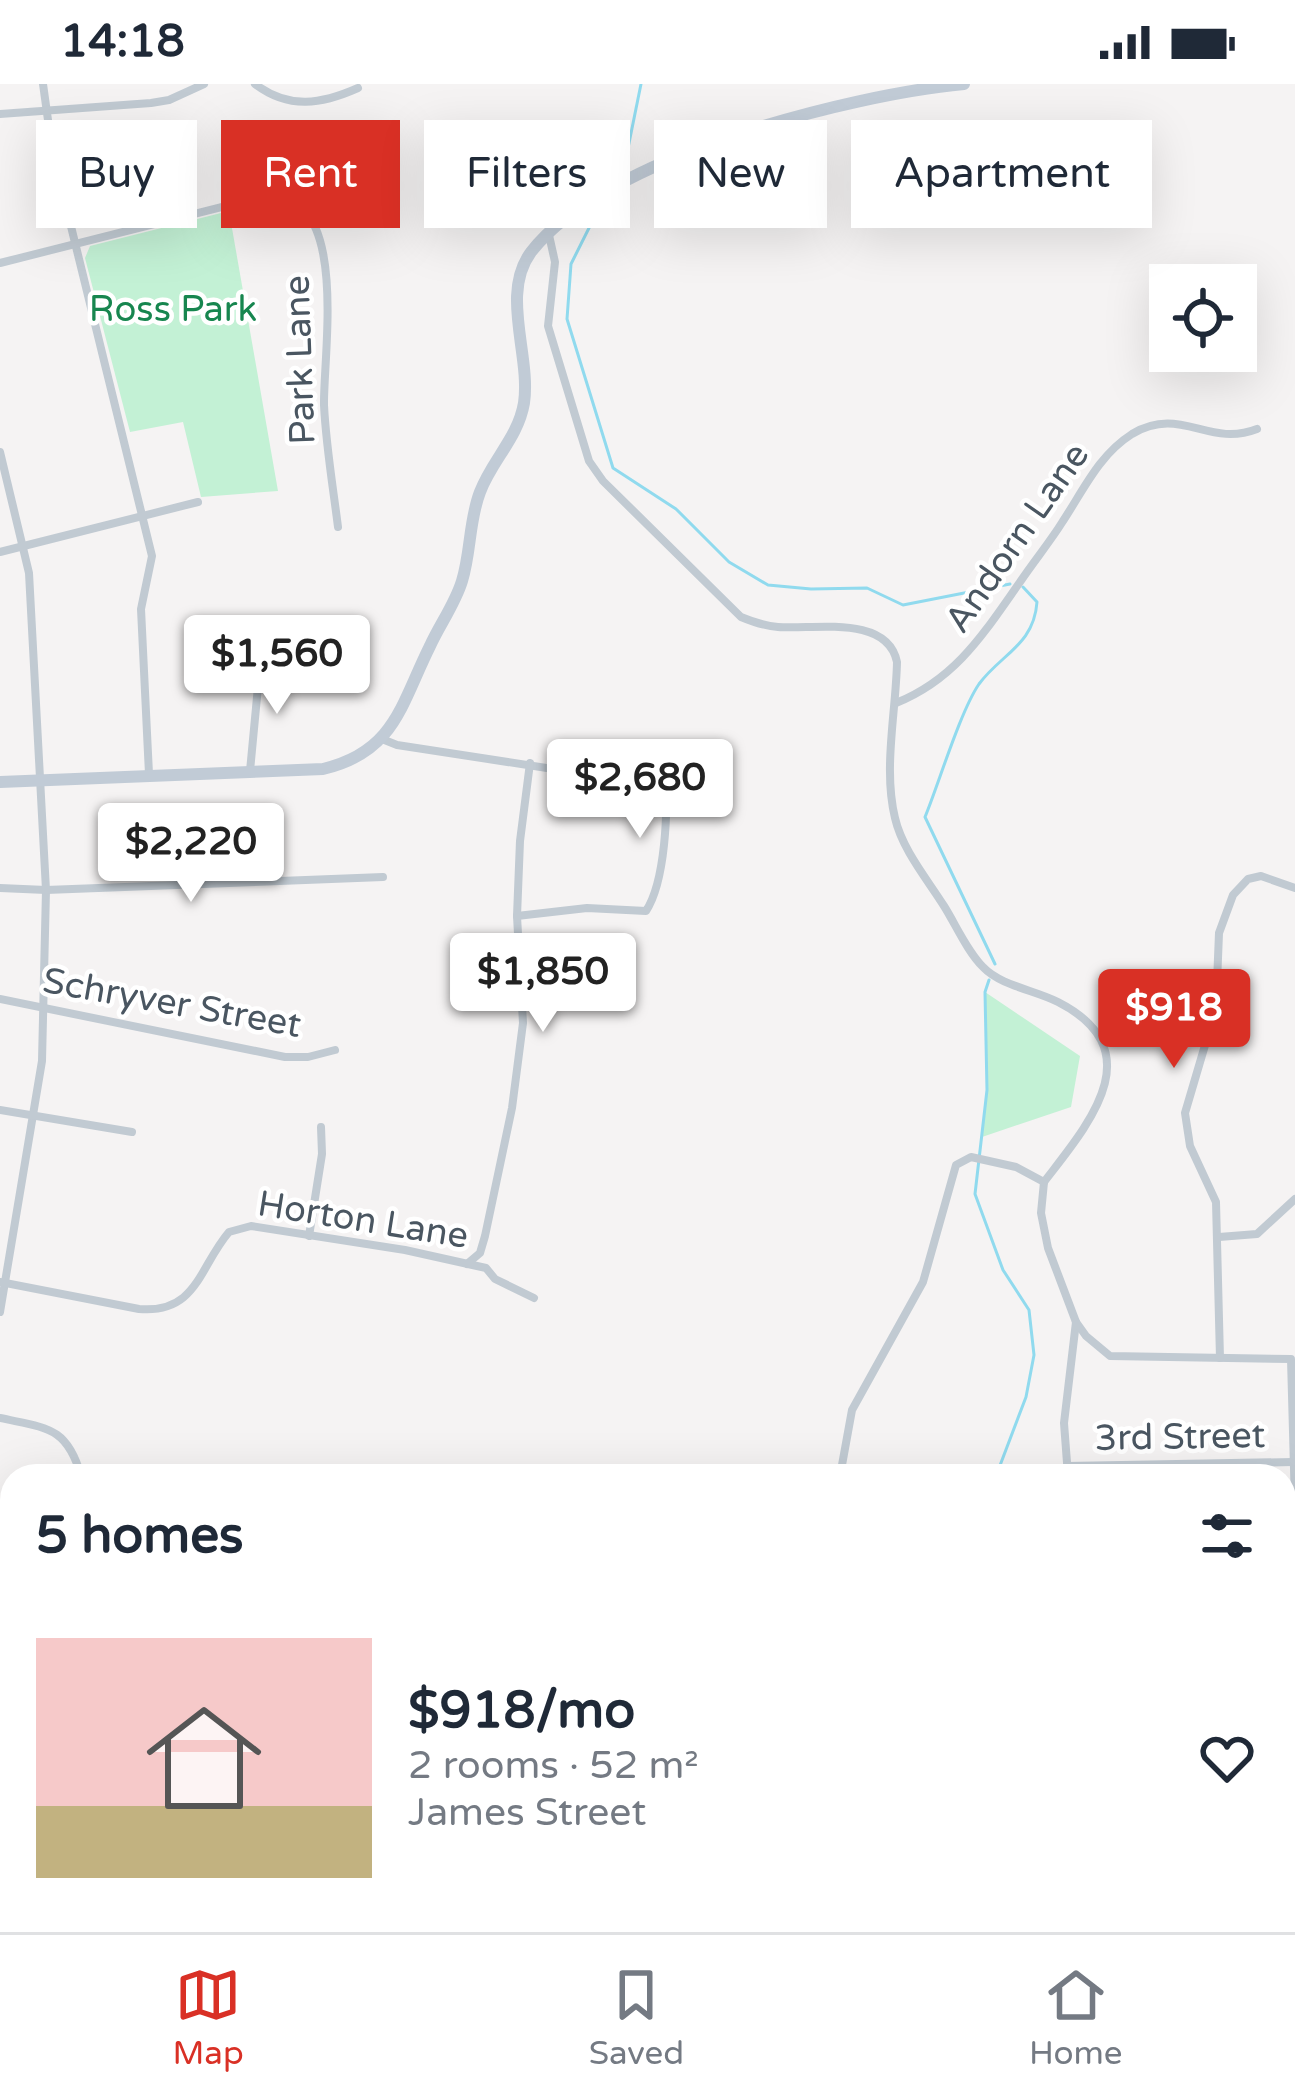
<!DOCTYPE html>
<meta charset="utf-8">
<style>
:root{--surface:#fff;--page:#f6f6f7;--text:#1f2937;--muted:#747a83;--line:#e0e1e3;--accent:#d93025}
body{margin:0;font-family:"Varela Round",sans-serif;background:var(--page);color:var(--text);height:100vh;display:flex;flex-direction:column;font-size:45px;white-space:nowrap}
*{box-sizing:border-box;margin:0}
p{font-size:39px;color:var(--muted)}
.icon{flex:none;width:66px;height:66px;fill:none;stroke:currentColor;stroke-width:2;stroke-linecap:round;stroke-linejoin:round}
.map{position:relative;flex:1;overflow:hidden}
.drawer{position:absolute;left:0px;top:1380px;width:1296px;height:468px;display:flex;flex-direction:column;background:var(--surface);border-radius:36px 36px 0 0;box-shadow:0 12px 48px #0002}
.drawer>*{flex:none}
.guide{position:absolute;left:36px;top:36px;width:1224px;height:108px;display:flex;gap:24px}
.controls{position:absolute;left:1149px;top:180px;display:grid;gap:24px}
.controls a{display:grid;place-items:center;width:108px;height:108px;border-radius:0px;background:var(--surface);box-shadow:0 12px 48px #0002;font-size:60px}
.price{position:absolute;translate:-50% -102px;padding:0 27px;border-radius:12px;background:#fff;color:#222;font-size:39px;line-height:78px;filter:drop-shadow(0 3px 6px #0008)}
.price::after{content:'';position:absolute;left:50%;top:72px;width:36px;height:27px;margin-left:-18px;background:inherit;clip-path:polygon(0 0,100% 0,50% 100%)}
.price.active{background:var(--accent);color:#fff}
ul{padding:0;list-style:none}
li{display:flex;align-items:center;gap:36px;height:300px;padding:0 36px}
li span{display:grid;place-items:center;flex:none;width:336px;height:240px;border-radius:0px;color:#555}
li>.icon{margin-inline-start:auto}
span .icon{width:144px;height:144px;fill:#fffc;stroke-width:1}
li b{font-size:51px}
h2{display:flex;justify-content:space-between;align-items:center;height:144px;padding:0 36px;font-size:51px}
.tag{padding:0 42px;border-radius:0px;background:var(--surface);box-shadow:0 12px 48px #0002;font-size:42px;line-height:108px}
.tag.active{background:var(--accent);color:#fff}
.status{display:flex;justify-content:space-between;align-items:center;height:84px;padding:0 60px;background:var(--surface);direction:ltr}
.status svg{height:33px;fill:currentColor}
.menu{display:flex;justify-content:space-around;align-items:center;height:168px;border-top:3px solid var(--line);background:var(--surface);font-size:33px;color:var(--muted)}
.menu a{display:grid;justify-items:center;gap:6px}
.menu .active{color:var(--accent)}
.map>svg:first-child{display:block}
.green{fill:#c3f1d5}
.water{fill:#90daee}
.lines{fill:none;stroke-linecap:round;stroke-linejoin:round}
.stream{stroke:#90daee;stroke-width:3}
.highway-casing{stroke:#7690ad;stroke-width:21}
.street{stroke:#c1cad2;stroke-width:8}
.secondary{stroke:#c1cbd6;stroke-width:12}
.highway{stroke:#8ba5c1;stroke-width:15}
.labels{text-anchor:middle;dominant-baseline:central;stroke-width:9;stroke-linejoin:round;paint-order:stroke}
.park-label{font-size:36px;fill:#17864f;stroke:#fff}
.street-label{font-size:36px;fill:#4a5661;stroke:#fff}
</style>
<div class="status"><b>14:18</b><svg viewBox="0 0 49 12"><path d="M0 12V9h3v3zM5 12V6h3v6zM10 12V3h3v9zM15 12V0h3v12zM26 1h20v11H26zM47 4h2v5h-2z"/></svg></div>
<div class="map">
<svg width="1295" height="1848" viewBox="0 0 1295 1848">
<rect width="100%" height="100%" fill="#f5f3f3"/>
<g class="green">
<polygon points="229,127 278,407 201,413 183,338 130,348 85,174 90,162"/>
<polygon points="985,908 1080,972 1071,1023 982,1053 987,1006"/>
</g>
<polygon class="water" points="1284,1714 1295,1732 1295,1848 552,1848 563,1836 1284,1836"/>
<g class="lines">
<g class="stream">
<polyline points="610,92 627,69 641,0"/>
<polyline points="601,120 571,180 567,235 613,384 676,425 729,478 768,501 811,505 867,504 903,521 1010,500"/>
<path d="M995 880 925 733C939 699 960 628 979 600 1001 570 1034 561 1037 518L1023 503"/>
<polyline points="989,896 985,908 987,1006 975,1110 1003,1186 1029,1226 1034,1271 1026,1313 996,1392"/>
</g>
<defs>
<g id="highway">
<polyline points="0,1688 12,1699"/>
<polyline points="158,1836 170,1848"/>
</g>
</defs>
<use href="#highway" class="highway-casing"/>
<g class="street">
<polyline points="43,0 52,65 152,472 141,525 149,690"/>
<path d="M255 0C289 26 322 20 358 4"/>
<polyline points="0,30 151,19 169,16 204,0"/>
<path d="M549 151 555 178 548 242 589 377 603 397 741 533C753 538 765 542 778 543 813 546 887 530 897 578 896 628 883 685 895 734 902 765 927 795 944 822 956 841 967 867 983 883 1001 902 1035 906 1058 918 1154 967 1087 1042 1044 1098"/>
<path d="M0 179 265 112C351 104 323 269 324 321 326 362 333 403 338 443"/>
<polyline points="0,368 29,489 46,806 42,977 0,1228"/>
<polyline points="0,468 198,418"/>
<path d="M896 619C956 595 984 549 1020 498 1034 477 1050 458 1063 437 1084 405 1099 371 1132 350 1181 321 1208 364 1257 345"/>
<path d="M382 655 397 661 579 689 649 687 664 691C669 725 665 798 646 827L587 824 517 832"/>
<polyline points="250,687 261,571 268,567 320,565 331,589"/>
<polyline points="0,804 46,806 383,793"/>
<polyline points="0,915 285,973 308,973 335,966"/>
<polyline points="0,1026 132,1048"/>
<polyline points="1044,1098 1041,1129 1048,1164 1076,1238 1064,1339 1068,1392"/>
<polyline points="309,1152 322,1070 321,1043"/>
<polyline points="1219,1153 1257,1150 1295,1115"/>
<polyline points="467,1180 480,1169 485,1152 512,1024 523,939 517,832 520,757 530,679"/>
<path d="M0 1198 139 1225C197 1230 199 1183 229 1148L251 1142 405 1166 486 1184 495 1195 534 1214"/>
<polyline points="1076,1238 1086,1252 1110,1272 1291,1275 1295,1421"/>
<polyline points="1220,1274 1216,1118 1190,1062 1185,1029 1216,924 1219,849 1233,811 1248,795 1261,792 1295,804"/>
<path d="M0 1334C46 1344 67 1342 81 1392"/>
<polyline points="1067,1382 1293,1378"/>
<polyline points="840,1392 852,1326 923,1198 956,1081 971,1073 1016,1083 1044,1098"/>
<polyline points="1284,1473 1295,1473"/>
<polyline points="1284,1592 1295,1591"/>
<polyline points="277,1836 282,1848"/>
<polyline points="346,1848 354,1836"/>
<polyline points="386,1848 389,1836"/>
<polyline points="452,1848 456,1836"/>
</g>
<path class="secondary" d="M0 698 323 685C395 668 401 620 430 562 440 540 455 520 462 497 471 468 469 436 480 408 492 376 518 354 524 319 531 271 500 210 531 168 604 73 848 11 964 0"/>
<use href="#highway" class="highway"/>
</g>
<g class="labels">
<g class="park-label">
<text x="173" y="225">Ross Park</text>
</g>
<g class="street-label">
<text transform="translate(300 276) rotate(-92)">Park Lane</text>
<text transform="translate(1017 454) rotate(-55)">Andorn Lane</text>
<text transform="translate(172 919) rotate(10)">Schryver Street</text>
<text transform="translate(363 1136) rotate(9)">Horton Lane</text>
<text transform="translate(1180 1353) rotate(-1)">3rd Street</text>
</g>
</g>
</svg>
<div class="controls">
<a><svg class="icon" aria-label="locate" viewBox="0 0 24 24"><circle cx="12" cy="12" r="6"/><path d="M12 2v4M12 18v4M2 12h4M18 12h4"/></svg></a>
</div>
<b class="price" style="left:277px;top:633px">$1,560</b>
<b class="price" style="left:640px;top:757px">$2,680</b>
<b class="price" style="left:191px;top:821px">$2,220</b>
<b class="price" style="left:543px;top:951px">$1,850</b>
<b class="price active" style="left:1174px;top:987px">$918</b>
<div class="guide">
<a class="tag">Buy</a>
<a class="tag active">Rent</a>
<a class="tag">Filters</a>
<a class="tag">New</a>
<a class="tag">Apartment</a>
</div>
<section class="drawer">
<h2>5 homes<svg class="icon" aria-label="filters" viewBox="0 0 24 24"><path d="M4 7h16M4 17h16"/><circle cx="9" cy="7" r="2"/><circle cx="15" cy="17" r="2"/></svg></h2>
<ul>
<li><span style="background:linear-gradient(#f6c9c9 70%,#c2b280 0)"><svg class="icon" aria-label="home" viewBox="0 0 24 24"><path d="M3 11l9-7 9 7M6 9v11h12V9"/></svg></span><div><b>$918/mo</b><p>2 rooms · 52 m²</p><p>James Street</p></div><svg class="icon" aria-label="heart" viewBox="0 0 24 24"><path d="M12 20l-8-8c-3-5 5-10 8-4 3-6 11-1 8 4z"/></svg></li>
</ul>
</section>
</div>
<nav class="menu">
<a class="active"><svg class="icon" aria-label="map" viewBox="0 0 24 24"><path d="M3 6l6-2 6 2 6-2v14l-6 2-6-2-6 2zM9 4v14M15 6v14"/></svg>Map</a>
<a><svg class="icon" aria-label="saved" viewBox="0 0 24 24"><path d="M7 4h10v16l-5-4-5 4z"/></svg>Saved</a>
<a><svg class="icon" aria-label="home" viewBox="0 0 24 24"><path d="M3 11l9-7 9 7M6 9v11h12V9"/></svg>Home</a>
</nav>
